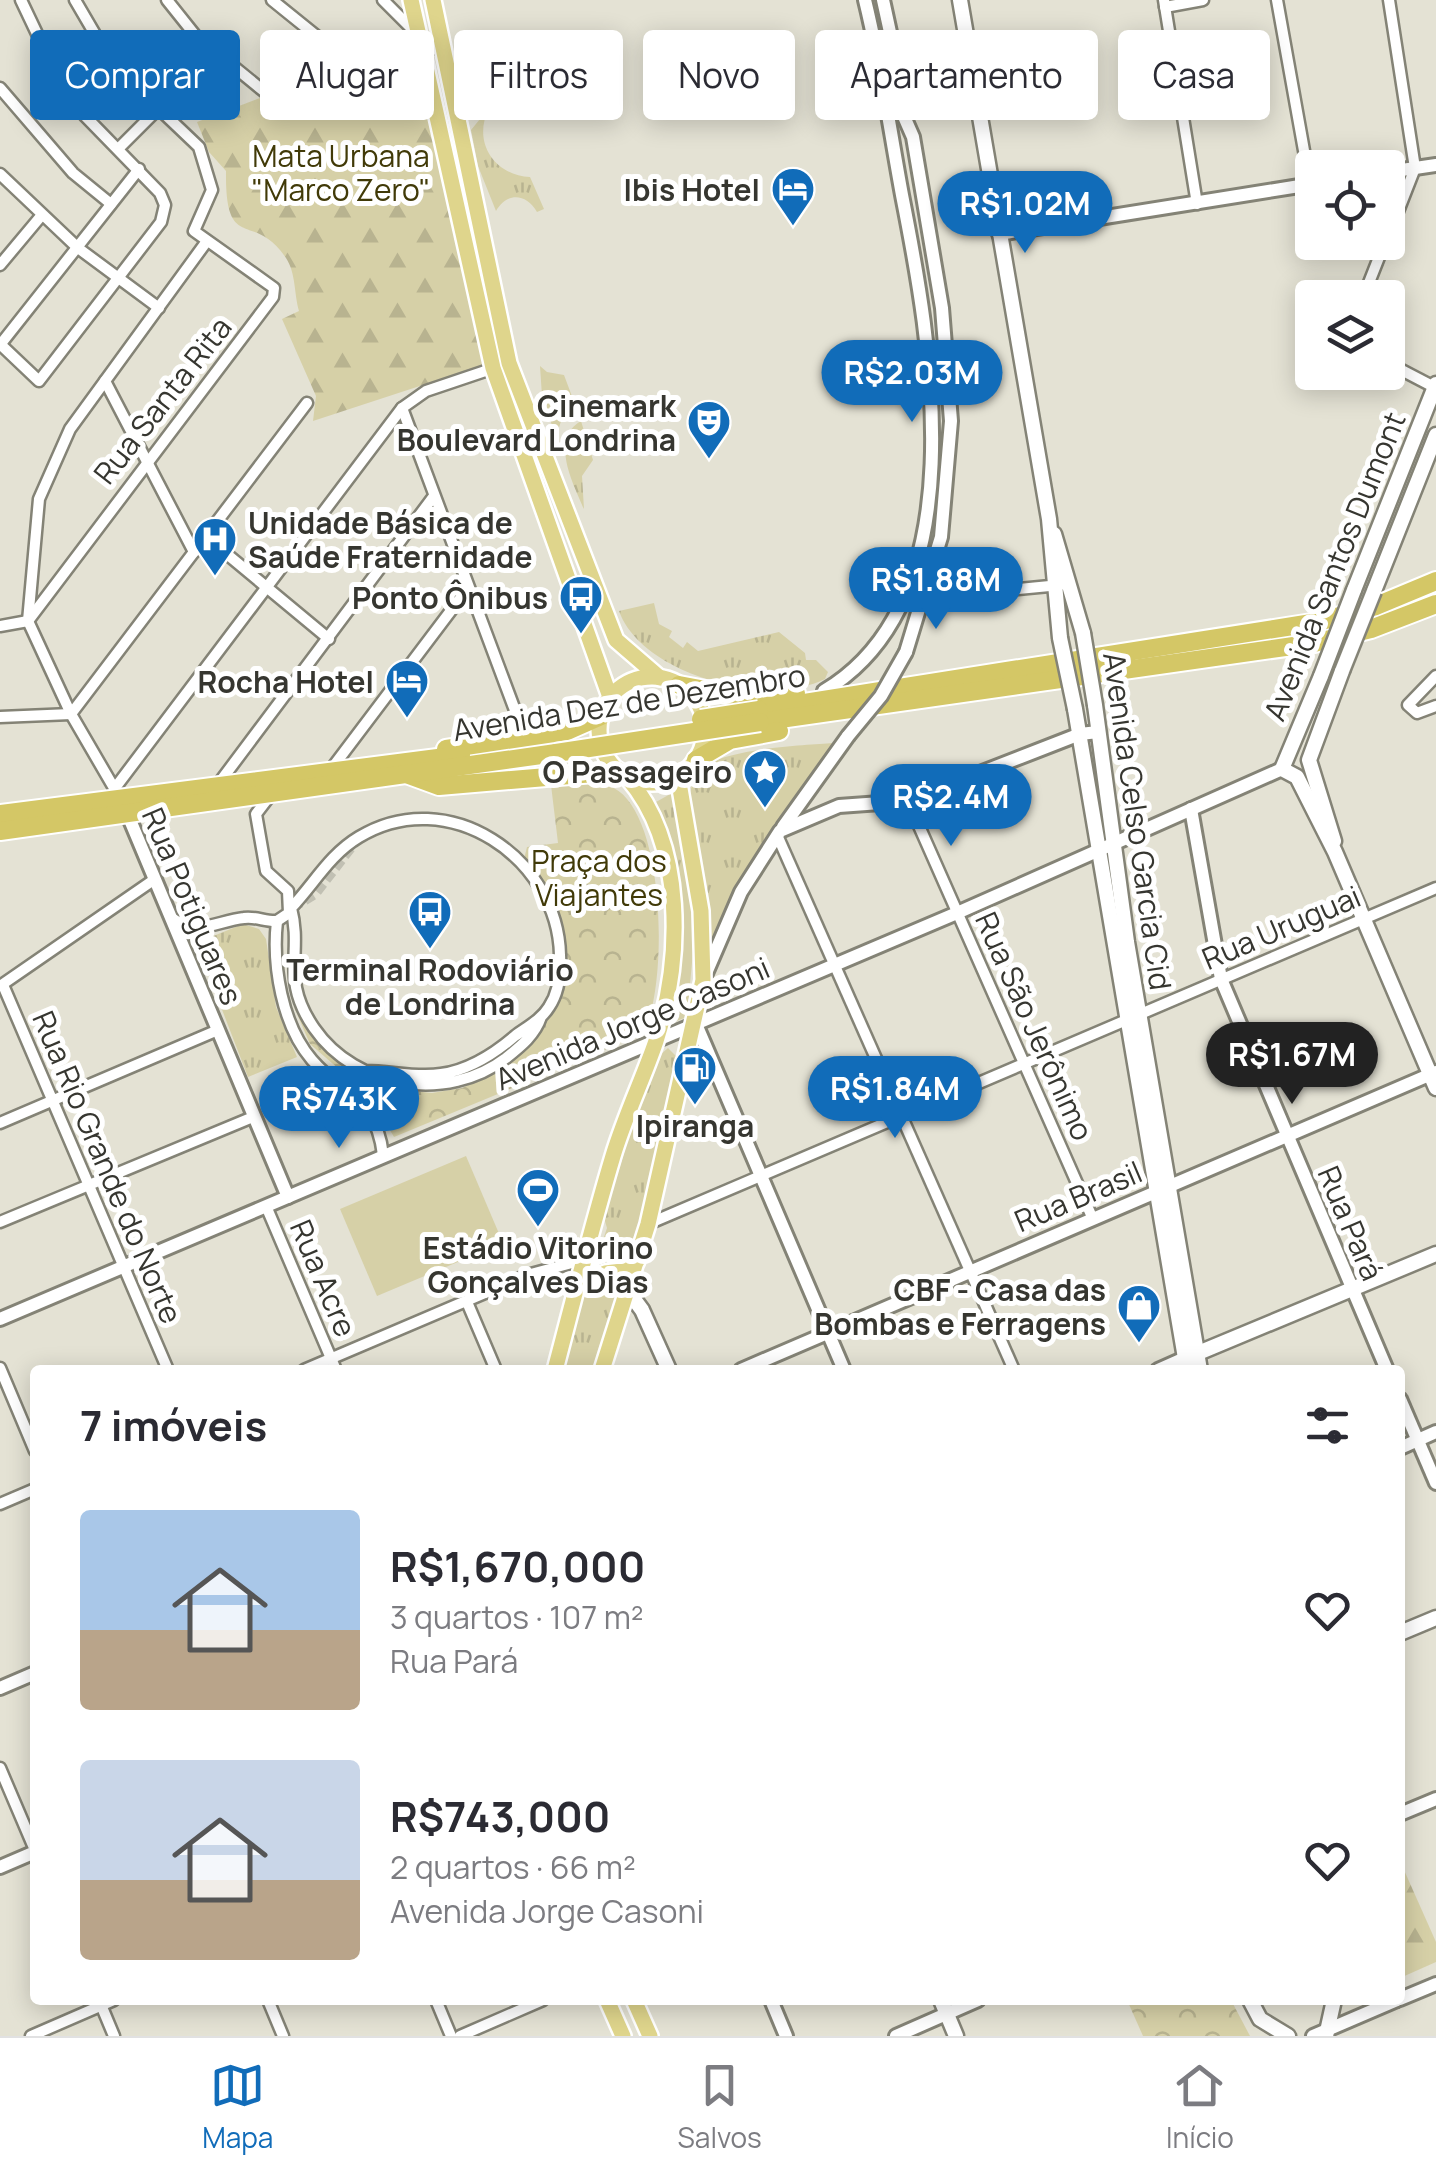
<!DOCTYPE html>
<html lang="pt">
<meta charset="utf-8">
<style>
:root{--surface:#fff;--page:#f7f7f7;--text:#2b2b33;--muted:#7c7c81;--line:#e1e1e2;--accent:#116cb9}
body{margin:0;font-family:Manrope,sans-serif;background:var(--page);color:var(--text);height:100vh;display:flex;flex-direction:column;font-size:38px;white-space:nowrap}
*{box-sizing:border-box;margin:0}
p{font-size:32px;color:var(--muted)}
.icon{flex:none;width:55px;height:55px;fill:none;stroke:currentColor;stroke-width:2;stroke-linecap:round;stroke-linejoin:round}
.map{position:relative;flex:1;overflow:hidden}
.drawer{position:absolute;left:30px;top:1365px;width:1375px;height:640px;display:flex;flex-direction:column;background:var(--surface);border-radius:10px;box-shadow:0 5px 25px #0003}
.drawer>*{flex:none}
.guide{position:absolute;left:30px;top:30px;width:1378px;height:90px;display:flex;gap:20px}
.fabs{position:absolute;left:1295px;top:150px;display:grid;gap:20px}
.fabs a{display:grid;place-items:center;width:110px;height:110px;border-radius:10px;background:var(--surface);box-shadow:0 5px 25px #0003;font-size:50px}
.price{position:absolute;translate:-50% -85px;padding:0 22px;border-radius:35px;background:var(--accent);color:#fff;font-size:32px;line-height:65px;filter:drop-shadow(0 2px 5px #0008)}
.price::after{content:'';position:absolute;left:50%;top:60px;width:30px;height:22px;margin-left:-15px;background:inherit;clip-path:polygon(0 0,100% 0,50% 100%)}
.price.active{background:#222;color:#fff}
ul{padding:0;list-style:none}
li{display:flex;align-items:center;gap:30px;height:250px;padding:0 50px}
li span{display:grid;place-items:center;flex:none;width:280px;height:200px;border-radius:10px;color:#555}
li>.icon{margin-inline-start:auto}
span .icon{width:120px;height:120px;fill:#fffc;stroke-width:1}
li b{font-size:42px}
h2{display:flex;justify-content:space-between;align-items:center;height:120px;padding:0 50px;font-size:42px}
.tag{padding:0 35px;border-radius:10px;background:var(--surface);box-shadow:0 5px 25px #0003;font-size:35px;line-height:90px}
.tag.active{background:var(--accent);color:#fff}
.dock{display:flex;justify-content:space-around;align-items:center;height:140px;border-top:2px solid var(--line);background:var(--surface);font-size:28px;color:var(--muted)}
.dock a{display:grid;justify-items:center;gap:5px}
.dock .active{color:var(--accent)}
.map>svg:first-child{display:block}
.grass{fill:url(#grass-tufts)}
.forest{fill:url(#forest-firs)}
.park{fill:url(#park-crowns)}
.garden{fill:#d6d0a7}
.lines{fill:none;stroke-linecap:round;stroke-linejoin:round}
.minor-tunnel{stroke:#c1c0b3;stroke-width:10;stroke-dasharray:10 5;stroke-linecap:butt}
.minor-casing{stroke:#848376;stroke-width:15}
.tertiary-casing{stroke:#848376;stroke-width:18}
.secondary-casing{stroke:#848376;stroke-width:19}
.primary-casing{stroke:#fff;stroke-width:20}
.trunk-casing{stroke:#fff;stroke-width:22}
.minor{stroke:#fff;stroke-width:10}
.tertiary{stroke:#fff;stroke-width:12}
.secondary{stroke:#fff;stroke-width:14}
.primary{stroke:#dfd58c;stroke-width:15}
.trunk{stroke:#d4c766;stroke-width:18}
.tertiary-bridge-casing{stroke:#848376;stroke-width:18;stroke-linecap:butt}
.secondary-bridge-casing{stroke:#848376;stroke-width:19;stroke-linecap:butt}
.trunk-bridge-casing{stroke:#fff;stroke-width:22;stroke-linecap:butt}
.tertiary-bridge{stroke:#fff;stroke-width:12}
.secondary-bridge{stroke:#fff;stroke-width:14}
.trunk-bridge{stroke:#d4c766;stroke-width:18}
.labels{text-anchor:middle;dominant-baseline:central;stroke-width:10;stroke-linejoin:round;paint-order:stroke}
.park-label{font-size:30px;fill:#413a08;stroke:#fff}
.poi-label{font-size:30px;font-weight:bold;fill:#363630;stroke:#fff;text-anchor:end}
.street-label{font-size:30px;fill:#363630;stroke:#fff}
</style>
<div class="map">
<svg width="1436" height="2036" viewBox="0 0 1436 2036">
<defs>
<pattern id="grass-tufts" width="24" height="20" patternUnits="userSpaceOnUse" patternTransform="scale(2.5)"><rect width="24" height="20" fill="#d6d0a7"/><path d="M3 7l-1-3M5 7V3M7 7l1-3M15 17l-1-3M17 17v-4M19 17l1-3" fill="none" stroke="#b8b390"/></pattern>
<pattern id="forest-firs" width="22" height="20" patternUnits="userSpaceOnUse" patternTransform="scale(2.5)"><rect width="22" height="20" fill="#d6d0a7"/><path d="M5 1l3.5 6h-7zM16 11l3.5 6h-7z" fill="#b8b390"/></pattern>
<pattern id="park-crowns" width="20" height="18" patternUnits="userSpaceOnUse" patternTransform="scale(2.5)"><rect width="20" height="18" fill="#d6d0a7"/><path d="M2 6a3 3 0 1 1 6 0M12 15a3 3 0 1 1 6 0" fill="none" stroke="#b8b390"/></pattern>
</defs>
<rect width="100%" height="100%" fill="#e4e2d4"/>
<g class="grass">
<path d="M489 108C472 142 494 175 530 177L544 209 537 212C526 193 507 192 496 211L478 166 471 130Z"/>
<polygon points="540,366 547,372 564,375 576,407 563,415 556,437 542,396"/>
<path d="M581 421 593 460 582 476 584 509C574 485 549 439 581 421Z"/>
<path d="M654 603 659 624 672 631 669 637 683 648 687 642 698 651 779 632 805 653 806 660H816L828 672 825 679C768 708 642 675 619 611Z"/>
<path d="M833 743 729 904 711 944 689 799C691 788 693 777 701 769 721 749 804 745 833 743Z"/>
<polygon points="672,793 695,930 687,1017 666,1025 671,850 656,802"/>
<polygon points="243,924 259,929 266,939 276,1007 297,1057 248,1077 199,950 206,939"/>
<polygon points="668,1048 679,1059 630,1260 611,1266 599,1252 607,1228 604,1218 652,1062"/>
<polygon points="588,1267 621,1292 599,1370 557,1370"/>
</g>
<g class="forest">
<path d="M413 40 487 364 313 421 316 396 282 319 299 311C294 294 296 273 286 258 253 209 225 255 226 171L209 152 197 122Z"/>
<polygon points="1400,1861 1436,1942 1436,1962 1400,1978"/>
</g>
<g class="park">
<path d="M586 781C602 783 617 786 627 799 664 843 666 974 647 1025L633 1038 394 1137 370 1096 310 1044 294 1007 327 1052 355 1074 384 1088 432 1093 462 1088 500 1069 529 1044 562 972 542 882 524 859 527 847 558 843 551 785Z"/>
<polygon points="1127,2000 1231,2000 1250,2036 1143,2036"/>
</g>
<polygon class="garden" points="466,1156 503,1243 377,1296 340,1209"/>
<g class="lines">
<polyline class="minor-tunnel" points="292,908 315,894 360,836"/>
<defs>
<g id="minor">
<polyline points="167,0 195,35 266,93"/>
<polyline points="272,0 345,59"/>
<polyline points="383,0 417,34 445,54"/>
<polyline points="1164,0 1197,204"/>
<polyline points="1277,0 1310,184"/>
<polyline points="1165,7 1203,0"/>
<polyline points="0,88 73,173 111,204"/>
<polyline points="119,148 158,109"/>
<polyline points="0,174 78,248 159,308"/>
<polyline points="1388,237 1415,168 1389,0"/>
<polyline points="0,265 41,216"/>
<polyline points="1363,298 1385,242"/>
<polyline points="0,344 39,381 161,222 165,205 160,193 85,116 59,80 21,0"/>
<polyline points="0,345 139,169"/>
<polyline points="1388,363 1436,388"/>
<polyline points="105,381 194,552"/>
<polyline points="402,408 525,737"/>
<polyline points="205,536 329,639"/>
<polyline points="925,598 1060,585"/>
<polyline points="28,621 273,297 274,288 194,231 212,190 199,147 113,65 75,0"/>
<polyline points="0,626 28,621"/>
<polyline points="1436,676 1408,705 1417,713 1436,706"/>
<polyline points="0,717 71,714 307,403"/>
<polyline points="329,772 468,588"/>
<polyline points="216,787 434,496"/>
<polyline points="115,788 402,408 426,391 509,363"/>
<polyline points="121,800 71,714 28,621 39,499 70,429 207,241"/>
<polyline points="908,801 1092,1217"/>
<polyline points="777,835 1014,1370"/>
<path d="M172 918C198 937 216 921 244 918 255 916 266 922 277 921L289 913 288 891 266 871 256 814 269 797"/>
<path d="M277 921C272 966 282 1025 312 1060 345 1098 376 1097 383 1155"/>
<polyline points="3,985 168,1370"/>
<polyline points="0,986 155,879"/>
<path d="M366 1071C391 1071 416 1078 441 1074 470 1070 494 1054 515 1036 527 1027 541 1020 549 1007 559 992 561 973 560 955 558 858 448 783 359 837 329 855 314 884 291 908 303 953 280 979 314 1028 356 1089 447 1103 506 1058 521 1046 535 1035 541 1017"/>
<polyline points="0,1123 218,1030"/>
<polyline points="266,1206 336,1370"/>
<polyline points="0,1222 253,1117"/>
<polyline points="648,1224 1436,888"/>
<polyline points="467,1302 496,1370"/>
<polyline points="0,1368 35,1451"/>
<polyline points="304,1370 527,1275 583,1260"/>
<polyline points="0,1504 35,1489"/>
<polyline points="0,1768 35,1850"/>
<polyline points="99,2000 114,2036"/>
<polyline points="268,2000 283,2036"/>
<polyline points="436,2000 451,2036"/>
<polyline points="31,2036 114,2000"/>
<polyline points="460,2036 543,2000"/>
</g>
<g id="tertiary">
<polyline points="883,0 908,115"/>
<polyline points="892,89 913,137 942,308 951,421 941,537 906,652"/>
<polyline points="1388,172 1436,165"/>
<polyline points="999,234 1312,184"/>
<path d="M824 691C978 599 931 342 902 195 890 130 881 65 865 0"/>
<polyline points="125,808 288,1197"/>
<polyline points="1191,809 1221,979 1387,1370"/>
<polyline points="783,827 848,736"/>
<polyline points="704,978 741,892 780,831 839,806 908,801 1080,734 1098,732"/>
<polyline points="696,1024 844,1370"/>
<polyline points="583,1260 628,1291"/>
<polyline points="0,1319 957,913 1282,769"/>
<polyline points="741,1370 1436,1072"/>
<polyline points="1158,1370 1185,1358"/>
<polyline points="1400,1399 1436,1483"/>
<polyline points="1400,1448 1436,1432"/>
<polyline points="0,1688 35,1673"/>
<polyline points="1400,1814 1436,1799"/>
<polyline points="0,1867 35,1852"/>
<polyline points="1400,1999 1436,1984"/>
<polyline points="771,2000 786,2036"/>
<polyline points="896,2036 978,2000"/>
<polyline points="1313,2036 1397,2000"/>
</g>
<g id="secondary">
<polyline points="960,0 1049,519 1060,638"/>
<polyline points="1054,534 1083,633"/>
<polyline points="1354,590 1436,384"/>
<polyline points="1374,591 1436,435"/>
<polyline points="1321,676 1282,769 1297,777 1335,852 1436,1088"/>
<polyline points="1095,705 1127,942 1200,1370"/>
<polyline points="1075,709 1187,1370"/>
<polyline points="1334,841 1309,760 1342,671"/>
<polyline points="628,1291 642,1310 669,1370"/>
<polyline points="1191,1356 1436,1254"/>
<polyline points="1400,1633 1436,1618"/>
<polyline points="941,2000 956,2036"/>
<polyline points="1250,2000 1260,2019 1288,2036"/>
<polyline points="1326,2036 1334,2000"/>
</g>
<g id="primary">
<polyline points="411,0 493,368 610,697"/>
<polyline points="433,0 509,363 616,640 660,678"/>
<circle cx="652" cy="730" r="53"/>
<polyline points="605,1273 622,1271 637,1261"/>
<path d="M555 1370C574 1298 592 1226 613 1156 625 1116 643 1079 656 1041 682 959 686 845 627 777"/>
<polyline points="602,1370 648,1224 703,980 701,911 678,777"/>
<polyline points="607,2000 623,2036"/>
<polyline points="634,2000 650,2036"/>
</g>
<g id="trunk">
<polyline points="679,685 732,695 796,693"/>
<polyline points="759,710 1318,622 1376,606 1436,581"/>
<polyline points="760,722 1314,643 1371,629 1436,604"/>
<polyline points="446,749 567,731 601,716"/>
<polyline points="696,760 730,740 779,731"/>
<polyline points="409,775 439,786 618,771"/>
<polyline points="0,814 461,755"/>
<polyline points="0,831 556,753"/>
</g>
</defs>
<use href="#minor" class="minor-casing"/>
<use href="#tertiary" class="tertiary-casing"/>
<use href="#secondary" class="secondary-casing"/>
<use href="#primary" class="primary-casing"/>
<use href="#trunk" class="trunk-casing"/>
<use href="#minor" class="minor"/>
<use href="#tertiary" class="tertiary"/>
<use href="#secondary" class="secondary"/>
<use href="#primary" class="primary"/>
<use href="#trunk" class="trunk"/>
<defs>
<polyline id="tertiary-bridge" points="848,736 881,696 906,652"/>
<g id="secondary-bridge">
<polyline points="1083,633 1095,705"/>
<polyline points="1060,638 1075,709"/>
<polyline points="1342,671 1374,591"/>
<polyline points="1321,676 1354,590"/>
</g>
<g id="trunk-bridge">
<polyline points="701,719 759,710"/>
<polyline points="556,753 760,722"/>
</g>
</defs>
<use href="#tertiary-bridge" class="tertiary-bridge-casing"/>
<use href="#secondary-bridge" class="secondary-bridge-casing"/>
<use href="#trunk-bridge" class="trunk-bridge-casing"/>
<use href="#tertiary-bridge" class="tertiary-bridge"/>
<use href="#secondary-bridge" class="secondary-bridge"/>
<use href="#trunk-bridge" class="trunk-bridge"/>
</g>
<defs>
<symbol id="hotel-pin" viewBox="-11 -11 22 30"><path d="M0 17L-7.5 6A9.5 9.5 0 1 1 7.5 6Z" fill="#116cb9" stroke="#fff"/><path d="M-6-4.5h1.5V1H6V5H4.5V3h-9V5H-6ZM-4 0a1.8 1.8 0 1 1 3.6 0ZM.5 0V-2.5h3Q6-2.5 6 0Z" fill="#fff"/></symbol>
<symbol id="theatre-pin" viewBox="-11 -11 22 30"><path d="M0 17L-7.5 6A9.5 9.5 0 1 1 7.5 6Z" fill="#116cb9" stroke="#fff"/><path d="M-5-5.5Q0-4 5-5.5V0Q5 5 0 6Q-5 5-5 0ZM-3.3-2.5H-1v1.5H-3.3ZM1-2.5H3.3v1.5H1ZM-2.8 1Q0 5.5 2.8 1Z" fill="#fff"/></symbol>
<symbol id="hospital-pin" viewBox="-11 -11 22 30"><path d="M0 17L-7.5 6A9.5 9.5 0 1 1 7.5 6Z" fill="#116cb9" stroke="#fff"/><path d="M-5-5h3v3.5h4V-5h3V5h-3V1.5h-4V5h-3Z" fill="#fff"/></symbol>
<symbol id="bus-pin" viewBox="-11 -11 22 30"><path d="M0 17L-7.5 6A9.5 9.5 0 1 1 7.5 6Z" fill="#116cb9" stroke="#fff"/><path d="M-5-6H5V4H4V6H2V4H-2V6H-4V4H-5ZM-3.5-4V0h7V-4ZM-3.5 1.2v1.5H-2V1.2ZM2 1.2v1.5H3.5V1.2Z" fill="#fff"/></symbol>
<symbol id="sight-pin" viewBox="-11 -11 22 30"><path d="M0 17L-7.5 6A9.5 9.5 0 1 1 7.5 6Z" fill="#116cb9" stroke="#fff"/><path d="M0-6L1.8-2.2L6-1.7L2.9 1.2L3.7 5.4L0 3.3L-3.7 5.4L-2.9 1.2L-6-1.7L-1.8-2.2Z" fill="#fff"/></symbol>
<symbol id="fuel-pin" viewBox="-11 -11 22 30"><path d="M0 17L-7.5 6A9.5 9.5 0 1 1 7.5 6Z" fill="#116cb9" stroke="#fff"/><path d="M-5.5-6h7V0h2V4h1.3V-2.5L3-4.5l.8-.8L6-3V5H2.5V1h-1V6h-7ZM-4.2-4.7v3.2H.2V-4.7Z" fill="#fff"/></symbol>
<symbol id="stadium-pin" viewBox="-11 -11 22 30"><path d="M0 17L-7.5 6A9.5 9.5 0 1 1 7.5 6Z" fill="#116cb9" stroke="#fff"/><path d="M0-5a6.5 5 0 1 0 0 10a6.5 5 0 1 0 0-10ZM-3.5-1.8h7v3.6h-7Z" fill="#fff"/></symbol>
<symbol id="shop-pin" viewBox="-11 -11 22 30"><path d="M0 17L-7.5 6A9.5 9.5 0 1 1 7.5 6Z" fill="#116cb9" stroke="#fff"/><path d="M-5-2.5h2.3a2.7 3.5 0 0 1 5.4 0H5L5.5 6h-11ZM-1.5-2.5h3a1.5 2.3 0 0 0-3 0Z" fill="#fff"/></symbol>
</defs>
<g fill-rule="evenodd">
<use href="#hotel-pin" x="768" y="164" width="50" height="68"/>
<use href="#theatre-pin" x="684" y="397" width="50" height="68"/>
<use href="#hospital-pin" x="190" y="514" width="50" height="68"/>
<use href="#bus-pin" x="556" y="572" width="50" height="68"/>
<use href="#hotel-pin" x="382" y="656" width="50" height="68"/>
<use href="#sight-pin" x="740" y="746" width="50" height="68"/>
<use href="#bus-pin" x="405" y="887" width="50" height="68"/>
<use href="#fuel-pin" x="670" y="1043" width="50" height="68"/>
<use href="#stadium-pin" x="513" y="1165" width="50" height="68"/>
<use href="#shop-pin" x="1114" y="1281" width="50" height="68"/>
</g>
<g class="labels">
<g class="park-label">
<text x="341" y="155">Mata Urbana<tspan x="341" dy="34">"Marco Zero"</tspan></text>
<text x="599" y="860">Praça dos<tspan x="599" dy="34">Viajantes</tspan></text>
</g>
<g class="poi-label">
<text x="760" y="189">Ibis Hotel</text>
<text x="676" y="405">Cinemark<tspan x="676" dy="34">Boulevard Londrina</tspan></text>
<text x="248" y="522" text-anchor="start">Unidade Básica de<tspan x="248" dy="34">Saúde Fraternidade</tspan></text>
<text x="548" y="597">Ponto Ônibus</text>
<text x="374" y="681">Rocha Hotel</text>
<text x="732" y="771">O Passageiro</text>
<text x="430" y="969" text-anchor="middle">Terminal Rodoviário<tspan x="430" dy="34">de Londrina</tspan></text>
<text x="695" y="1125" text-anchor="middle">Ipiranga</text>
<text x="538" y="1247" text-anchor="middle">Estádio Vitorino<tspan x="538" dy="34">Gonçalves Dias</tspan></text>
<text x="1106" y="1289">CBF - Casa das<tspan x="1106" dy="34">Bombas e Ferragens</tspan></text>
</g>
<g class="street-label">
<text transform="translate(162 400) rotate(-52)">Rua Santa Rita</text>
<text transform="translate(1334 566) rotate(-68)">Avenida Santos Dumont</text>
<text transform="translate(629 702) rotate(-9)">Avenida Dez de Dezembro</text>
<text transform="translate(1138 821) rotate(82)">Avenida Celso Garcia Cid</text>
<text transform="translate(193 906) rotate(67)">Rua Potiguares</text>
<text transform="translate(1281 927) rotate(-23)">Rua Uruguai</text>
<text transform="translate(632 1023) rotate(-23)">Avenida Jorge Casoni</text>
<text transform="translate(1035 1026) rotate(66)">Rua São Jerônimo</text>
<text transform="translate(108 1167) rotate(67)">Rua Rio Grande do Norte</text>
<text transform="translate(1078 1196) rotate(-23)">Rua Brasil</text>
<text transform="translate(1351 1223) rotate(67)">Rua Pará</text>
<text transform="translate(324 1278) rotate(67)">Rua Acre</text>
</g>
</g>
</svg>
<div class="fabs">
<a><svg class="icon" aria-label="locate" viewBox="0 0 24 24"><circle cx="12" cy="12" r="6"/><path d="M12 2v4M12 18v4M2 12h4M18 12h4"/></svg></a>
<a><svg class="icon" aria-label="layers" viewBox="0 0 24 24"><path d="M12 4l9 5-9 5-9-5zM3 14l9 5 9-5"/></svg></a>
</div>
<b class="price" style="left:1025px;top:256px">R$1.02M</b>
<b class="price" style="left:912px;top:425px">R$2.03M</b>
<b class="price" style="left:936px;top:632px">R$1.88M</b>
<b class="price" style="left:951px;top:849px">R$2.4M</b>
<b class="price active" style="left:1292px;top:1107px">R$1.67M</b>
<b class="price" style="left:895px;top:1141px">R$1.84M</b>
<b class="price" style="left:339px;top:1151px">R$743K</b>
<div class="guide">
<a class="tag active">Comprar</a>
<a class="tag">Alugar</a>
<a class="tag">Filtros</a>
<a class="tag">Novo</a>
<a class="tag">Apartamento</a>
<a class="tag">Casa</a>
</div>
<section class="drawer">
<h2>7 imóveis<svg class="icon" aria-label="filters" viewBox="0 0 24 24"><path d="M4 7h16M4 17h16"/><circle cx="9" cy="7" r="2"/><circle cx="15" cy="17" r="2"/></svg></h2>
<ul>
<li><span style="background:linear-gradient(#a9c7e8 60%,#b9a48a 0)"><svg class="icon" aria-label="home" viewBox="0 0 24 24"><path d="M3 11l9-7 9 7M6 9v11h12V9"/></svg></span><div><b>R$1,670,000</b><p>3 quartos · 107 m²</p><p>Rua Pará</p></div><svg class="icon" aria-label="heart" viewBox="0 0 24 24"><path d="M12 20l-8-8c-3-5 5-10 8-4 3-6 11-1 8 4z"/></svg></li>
<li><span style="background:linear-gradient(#c9d6e8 60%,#b9a48a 0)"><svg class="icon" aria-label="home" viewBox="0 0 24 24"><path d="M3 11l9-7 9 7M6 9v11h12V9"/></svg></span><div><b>R$743,000</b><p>2 quartos · 66 m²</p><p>Avenida Jorge Casoni</p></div><svg class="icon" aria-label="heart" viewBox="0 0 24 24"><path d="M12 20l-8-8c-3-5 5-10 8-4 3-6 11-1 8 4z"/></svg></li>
</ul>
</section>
</div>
<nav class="dock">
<a class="active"><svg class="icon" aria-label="map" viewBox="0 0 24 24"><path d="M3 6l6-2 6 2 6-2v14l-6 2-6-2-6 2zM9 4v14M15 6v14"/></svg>Mapa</a>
<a><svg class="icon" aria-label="saved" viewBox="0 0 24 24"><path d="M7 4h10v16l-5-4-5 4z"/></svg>Salvos</a>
<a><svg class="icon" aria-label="home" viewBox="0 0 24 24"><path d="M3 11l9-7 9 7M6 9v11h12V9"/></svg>Início</a>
</nav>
